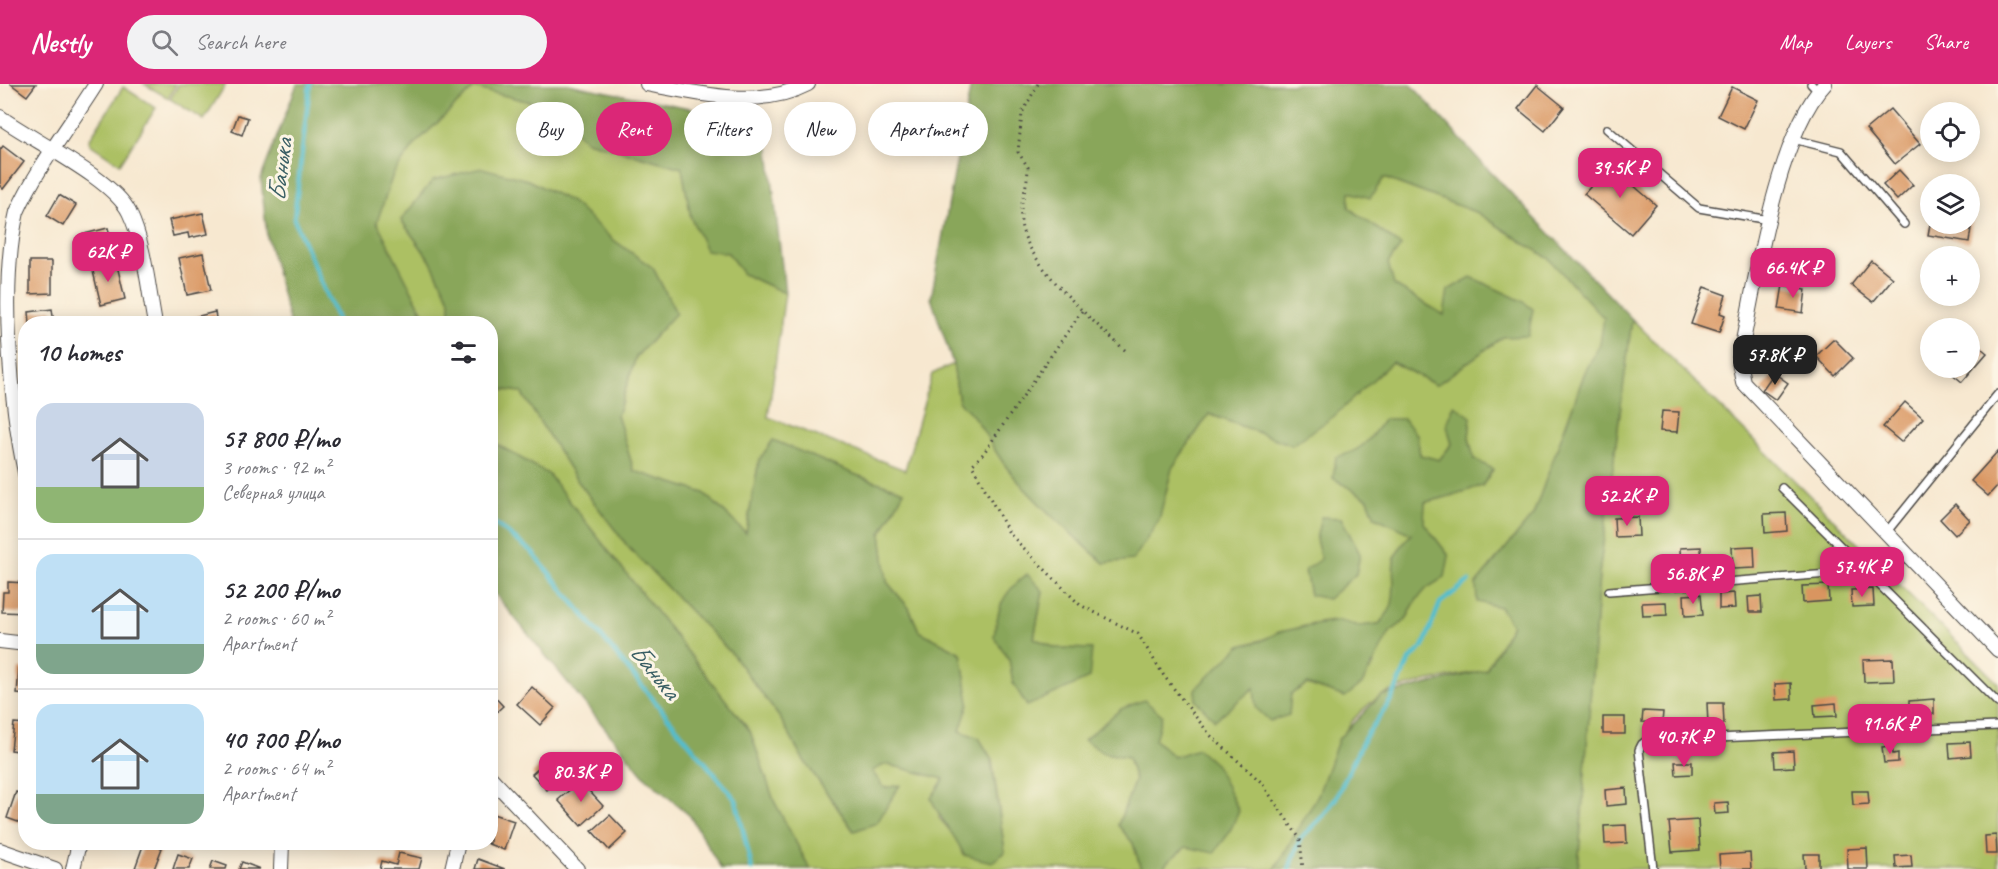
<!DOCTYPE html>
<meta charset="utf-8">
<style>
:root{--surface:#fff;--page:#f2f2f3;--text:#2b2b33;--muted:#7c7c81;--line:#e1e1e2;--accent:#db2777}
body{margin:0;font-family:Caveat,sans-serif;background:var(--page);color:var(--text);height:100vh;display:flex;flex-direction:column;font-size:22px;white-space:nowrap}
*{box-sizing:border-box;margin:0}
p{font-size:20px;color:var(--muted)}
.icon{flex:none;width:33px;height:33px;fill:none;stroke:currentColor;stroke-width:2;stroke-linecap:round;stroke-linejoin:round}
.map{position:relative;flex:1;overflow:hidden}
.drawer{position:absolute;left:18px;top:232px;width:480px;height:534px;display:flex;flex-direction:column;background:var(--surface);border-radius:24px;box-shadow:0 3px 15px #0003}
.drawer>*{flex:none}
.top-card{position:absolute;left:516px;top:18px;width:570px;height:54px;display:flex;gap:12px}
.tools{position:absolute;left:1920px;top:18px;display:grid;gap:12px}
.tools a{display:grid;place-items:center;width:60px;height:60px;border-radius:50%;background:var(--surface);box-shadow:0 3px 15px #0003;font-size:30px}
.price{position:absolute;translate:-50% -51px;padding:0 14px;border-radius:12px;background:var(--accent);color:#fff;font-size:20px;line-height:39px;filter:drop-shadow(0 2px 3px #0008)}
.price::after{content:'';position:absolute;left:50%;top:36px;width:18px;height:14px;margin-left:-9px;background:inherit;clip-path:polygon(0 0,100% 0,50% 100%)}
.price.on{background:#222;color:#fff}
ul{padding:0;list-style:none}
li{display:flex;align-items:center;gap:18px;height:150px;padding:0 18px}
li+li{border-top:2px solid var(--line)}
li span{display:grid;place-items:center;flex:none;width:168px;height:120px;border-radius:18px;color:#555}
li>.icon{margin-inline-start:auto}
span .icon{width:72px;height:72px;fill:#fffc;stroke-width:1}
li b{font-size:26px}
h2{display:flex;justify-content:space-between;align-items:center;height:72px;padding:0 18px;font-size:26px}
.pill{padding:0 21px;border-radius:27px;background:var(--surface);box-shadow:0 3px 15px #0003;font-size:21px;line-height:54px}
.pill.on{background:var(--accent);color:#fff}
header{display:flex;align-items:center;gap:36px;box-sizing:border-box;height:84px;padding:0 30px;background:var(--accent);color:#fff}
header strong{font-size:28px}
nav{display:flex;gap:33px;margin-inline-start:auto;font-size:21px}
.search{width:420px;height:54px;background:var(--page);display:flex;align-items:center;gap:15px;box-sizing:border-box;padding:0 21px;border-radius:33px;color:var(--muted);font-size:22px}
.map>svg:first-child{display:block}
.green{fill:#acc064;stroke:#6c7648;stroke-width:1.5;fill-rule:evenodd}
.forest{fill:#89a65a;stroke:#5a6842;stroke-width:1.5}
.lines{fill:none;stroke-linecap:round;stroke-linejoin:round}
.stream{stroke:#52bdcd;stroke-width:4.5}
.building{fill:#d99561}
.service-casing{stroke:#4a4744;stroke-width:10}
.minor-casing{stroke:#4a4744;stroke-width:16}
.path{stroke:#4a4744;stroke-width:3;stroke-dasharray:1.5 4.5;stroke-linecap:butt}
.service{stroke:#fff;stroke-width:7}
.minor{stroke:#fff;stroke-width:14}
.labels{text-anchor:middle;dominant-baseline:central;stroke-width:6;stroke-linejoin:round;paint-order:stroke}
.water-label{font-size:26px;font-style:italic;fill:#395e64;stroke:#fcf5e5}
</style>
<header>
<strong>Nestly</strong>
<div class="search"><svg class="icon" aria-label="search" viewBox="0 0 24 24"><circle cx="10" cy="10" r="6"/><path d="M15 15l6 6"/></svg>Search here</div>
<nav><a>Map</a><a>Layers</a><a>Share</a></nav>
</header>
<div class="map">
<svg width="1998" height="785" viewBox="0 0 1998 785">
<rect width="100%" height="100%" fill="#fcf5e5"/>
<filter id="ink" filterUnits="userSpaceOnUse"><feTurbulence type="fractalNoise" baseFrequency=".0167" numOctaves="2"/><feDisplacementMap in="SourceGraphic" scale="12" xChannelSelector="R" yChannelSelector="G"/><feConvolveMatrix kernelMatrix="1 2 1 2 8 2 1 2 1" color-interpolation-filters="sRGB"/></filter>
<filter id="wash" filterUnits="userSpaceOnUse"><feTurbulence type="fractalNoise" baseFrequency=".008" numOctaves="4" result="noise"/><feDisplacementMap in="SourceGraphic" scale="24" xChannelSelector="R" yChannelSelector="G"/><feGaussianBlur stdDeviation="1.35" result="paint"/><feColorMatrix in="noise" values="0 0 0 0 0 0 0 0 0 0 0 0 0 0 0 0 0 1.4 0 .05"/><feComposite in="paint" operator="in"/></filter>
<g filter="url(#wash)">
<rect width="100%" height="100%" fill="#f7e8d0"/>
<g class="green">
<polygon points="144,0 176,0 168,14"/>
<polygon points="179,0 226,0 204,36 170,15"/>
<polygon points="123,3 156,24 120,80 90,60 89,56"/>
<path d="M474 4 543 21 587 57 682 84 691 134 728 169 743 190 785 209 768 333 905 386 932 290 953 280 959 318C982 336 990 363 1008 385 1035 418 1071 450 1104 479L1159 436 1172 384 1209 330 1292 361 1392 278 1436 301 1503 253 1444 231 1393 201 1388 179 1401 162 1349 124V108L1384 94 1478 129 1548 174 1605 234 1600 260 1585 288 1533 432 1476 500 1500 523 1512 541 1486 586C1463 591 1396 601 1379 613 1336 641 1337 673 1317 713 1304 737 1289 761 1275 785H1163L1167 778 1186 763 1174 673 1155 656 1104 669 1128 673 1135 696 1118 741 1133 759 1141 785H810L774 717 750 647 548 390 491 357V304L521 308 577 396 629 464 733 571 780 634 803 675 853 746 899 702 884 704 871 687 886 680 945 695 939 734 956 753 964 771 1005 768 992 675 979 654 960 647 969 619 961 569 919 547 909 524 887 498 881 450 904 407 859 392 759 376 746 449 704 409 634 387 617 332 636 273 676 229 653 184 612 155 401 136 430 176 451 216 450 240H419L423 229 376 138 393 90 417 58ZM1453 322 1470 333 1469 354 1474 375 1493 386 1482 402C1462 407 1445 415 1425 418L1423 439 1449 472 1415 518 1406 536 1390 548 1379 564 1373 583 1345 613 1307 600 1291 610 1256 624 1254 603 1215 635 1240 562C1272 554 1304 538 1337 537 1345 537 1352 542 1360 542 1366 542 1373 541 1379 540 1383 534 1391 527 1393 520 1399 487 1383 479 1412 450L1375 433 1368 415 1333 394 1371 354 1384 336 1417 351 1420 371 1439 376 1452 360 1447 341ZM1341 434 1360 470 1356 490 1327 515 1310 510 1305 486 1321 475 1316 454ZM1043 508 1034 554 1055 564 1092 565 1013 599 1009 575Z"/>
<polygon points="1632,235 1998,599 1998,785 1578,785 1599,491"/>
</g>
<g class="forest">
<polygon points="297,0 568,0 720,30 765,31 785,209 743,190 728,169 706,166 691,134 682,84 587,57 543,21 474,4 417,58 393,90 377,138 423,229 419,240 290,240 267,153 261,94"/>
<path d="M971 0H1411L1482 79 1632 235 1599 491 1578 785H1275L1318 711 1339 654 1380 612 1486 586 1512 541 1500 523 1477 518 1476 500 1533 431 1585 288 1600 260 1604 234 1548 174 1478 129 1384 94 1370 114 1350 108 1349 124 1401 162 1388 179 1394 201 1444 231 1448 206 1471 193 1522 217 1533 225 1528 252 1503 253 1436 301 1392 278 1333 333 1292 361 1209 330 1172 384 1159 436 1133 476 1104 479C1072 450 1034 418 1008 385 990 363 982 336 959 318L953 280 931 214Z"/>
<path d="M482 84 528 96 572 118 612 155 653 184 676 229 636 273 617 331 634 387 704 409 746 449 759 376 773 356 859 392 904 407 881 450 887 498 909 524 919 547 961 569 969 619 960 647 979 654 991 675 1005 768 992 778 964 771C955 750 939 735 931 714L944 695 886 680 872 687 884 704 900 701 877 739 854 747 803 675 780 634 733 571 629 464 577 396 521 308 491 304 490 240H450V216L430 176 401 136 433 96Z"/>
<path d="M1454 321 1471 333 1469 354 1474 375 1493 385 1482 402C1462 407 1445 415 1425 418L1424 439 1449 472 1445 493 1427 504 1415 518 1406 536 1390 548 1362 600 1345 613 1307 600 1291 610 1289 631 1270 637 1256 624 1254 604 1215 636 1196 617 1195 605 1240 562 1261 557 1279 548 1319 540 1339 537 1359 542 1379 540C1384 534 1391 527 1392 520 1399 485 1382 483 1411 450L1375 433 1368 415 1333 394 1336 373C1362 367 1369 357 1384 335H1404L1417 351 1420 371 1439 376 1452 360 1447 341Z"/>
<polygon points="491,357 548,390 750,647 774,717 810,785 721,785 690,732 645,693 491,505"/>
<polygon points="1321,433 1341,434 1360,470 1356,490 1328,515 1310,511 1305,486 1321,475 1316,455"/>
<path d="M1027 490 1043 507 1034 554 1055 564 1092 565 1089 594 1027 622 1013 599 1009 575 994 553C999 520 1001 511 1027 490Z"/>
<polygon points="1144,616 1162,631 1155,656 1174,673 1198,665 1216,681 1239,727 1229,749 1214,769 1186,763 1167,778 1163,785 1141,785 1133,759 1118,741 1135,696 1128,673 1104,669 1084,656 1121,625"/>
</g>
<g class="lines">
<g class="stream">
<polyline points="310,0 294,135 339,240"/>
<polyline points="490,436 531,467 736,716 752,785"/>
<polyline points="1289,785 1300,755 1323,732 1336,714 1364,655 1391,616 1409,577 1424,561 1440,519 1469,497"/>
</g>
</g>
<g id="blocks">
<g class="building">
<polygon points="11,0 36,0 27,12"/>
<polygon points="1537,1 1564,23 1545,47 1518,25"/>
<polygon points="1732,3 1758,16 1744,45 1718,32"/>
<polygon points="1890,25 1920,60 1895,80 1866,45"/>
<polygon points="238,31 248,34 242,51 232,47"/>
<polygon points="3,62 24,78 3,105 0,102 0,66"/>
<polygon points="1610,81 1656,121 1631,150 1584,110"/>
<polygon points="1899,86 1913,101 1897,116 1883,101"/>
<polygon points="59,111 76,121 63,142 47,132"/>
<polygon points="1970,123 1974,124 1969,158 1928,151 1930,140 1970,140"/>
<polygon points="203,129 208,150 189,154 188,149 173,152 169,136"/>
<polygon points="108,144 114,167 90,173 84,150"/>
<polygon points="203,169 211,206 187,211 179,174"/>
<polygon points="1871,176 1893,194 1873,218 1851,201"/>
<polygon points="30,177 52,177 52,209 30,210"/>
<polygon points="116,177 125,215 101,221 92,183"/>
<polygon points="1783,201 1806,205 1803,229 1779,225"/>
<polygon points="1704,203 1726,211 1720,229 1725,231 1719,249 1691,240"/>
<polygon points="52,225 54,240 30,240 29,228"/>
<polygon points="215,228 217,240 193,240 191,234"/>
<polygon points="1834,255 1853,274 1835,292 1816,272"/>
<polygon points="1970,255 1987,269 1962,298 1945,284 1970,284"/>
<polygon points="1774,289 1788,299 1776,316 1762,306"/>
<polygon points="1905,318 1923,334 1901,358 1883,343"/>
<polygon points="1662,327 1679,328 1677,348 1660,347"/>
<polygon points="1998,367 1998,401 1988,412 1971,397"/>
<polygon points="1955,420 1970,436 1955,451 1940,435"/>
<polygon points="1786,429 1787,447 1765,449 1764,430"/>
<polygon points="1638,433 1639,452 1615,453 1614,434"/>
<polygon points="1754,462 1755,484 1733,485 1732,463"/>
<polygon points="1701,463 1702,488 1681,489 1680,464"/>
<polygon points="8,498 26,499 26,529 2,528 3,508 8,508"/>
<polygon points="1828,501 1829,517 1803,519 1802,502"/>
<polygon points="1873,505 1874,522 1852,523 1851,506"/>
<polygon points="1734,509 1735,524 1719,525 1719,510"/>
<polygon points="1701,510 1703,531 1685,532 1684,511"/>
<polygon points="1761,512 1762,528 1749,528 1748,513"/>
<polygon points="1666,518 1667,531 1643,532 1642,519"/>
<polygon points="1893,575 1894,597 1864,598 1863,576"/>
<polygon points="19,585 26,585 26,611 17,610"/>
<polygon points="1791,599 1792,615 1776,616 1775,600"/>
<polygon points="532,603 555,624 540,641 517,620"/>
<polygon points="490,608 503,622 490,634"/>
<polygon points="1934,615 1934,630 1909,632 1909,617"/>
<polygon points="1707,619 1723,619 1724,640 1708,641"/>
<polygon points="1836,619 1837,632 1815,633 1814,621"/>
<polygon points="1643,627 1663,628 1662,639 1642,638"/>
<rect x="1603" y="633" width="22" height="17"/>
<polygon points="14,639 26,640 26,668 11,666"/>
<polygon points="1970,658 1971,672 1950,674 1949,659"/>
<polygon points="1892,662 1893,670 1898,669 1898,678 1884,679 1882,663"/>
<polygon points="1793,667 1794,683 1775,684 1774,668"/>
<polygon points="549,675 563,691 547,706 532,690"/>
<polygon points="1675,678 1692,678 1692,690 1676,691"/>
<polygon points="580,697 603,722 581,742 558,716"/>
<polygon points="1626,704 1627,720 1606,722 1605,706"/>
<polygon points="1852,707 1868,707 1869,720 1853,721"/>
<polygon points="16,708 26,711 26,741 7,734"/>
<polygon points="1728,718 1729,729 1715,730 1714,719"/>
<polygon points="490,729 514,737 504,766 486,759 490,759"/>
<polygon points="610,731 627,749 609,766 592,747"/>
<polygon points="1698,736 1700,766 1672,768 1669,738"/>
<polygon points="1626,741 1627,759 1605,760 1604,742"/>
<polygon points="1996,751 1997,770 1986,770 1985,752"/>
<polygon points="144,759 162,764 154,785 135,784"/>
<polygon points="1867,764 1868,785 1848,785 1847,765"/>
<polygon points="399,769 422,774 419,785 380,785 382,777 396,781"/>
<polygon points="1750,769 1751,785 1720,785 1719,771"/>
<polygon points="178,770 193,775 189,785 173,785"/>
<polygon points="1804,770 1819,770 1819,785 1805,785"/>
<polygon points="1911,771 1912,783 1896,784 1895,772"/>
<polygon points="478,775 505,785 475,785"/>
<polygon points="213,777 227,782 226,785 210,785"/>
<polygon points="242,778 260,785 239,785"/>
</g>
</g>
</g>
<g filter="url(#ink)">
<use href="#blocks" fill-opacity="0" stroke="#4a4744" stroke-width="1.5"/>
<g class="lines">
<defs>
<g id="service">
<polyline points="1811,0 1818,7"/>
<polyline points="1607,45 1699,124 1769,136"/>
<polyline points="1793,55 1841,67 1904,140"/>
<polyline points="1782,404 1998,619"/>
<polyline points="1885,450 1998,310"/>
<polyline points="1609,507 1867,487"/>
<polyline points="1653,785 1639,666 1642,660 1646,657 1998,642"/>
</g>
<g id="minor">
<path d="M647 0C699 9 758 26 808 0"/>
<path d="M1825 0C1776 51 1754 206 1739 277L1743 298 1998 566"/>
<path d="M0 33C33 57 112 94 129 128 145 161 148 204 155 240"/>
<path d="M26 393C10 319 0 198 17 128 36 85 71 40 96 0"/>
<polyline points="0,557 26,560"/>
<polyline points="490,693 577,785"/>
<polyline points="0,766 55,785"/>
<polyline points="73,785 79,759"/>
<polyline points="281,785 282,759"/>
<polyline points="452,785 458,759"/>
</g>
</defs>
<use href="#service" class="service-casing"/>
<use href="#minor" class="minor-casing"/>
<g class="path">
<path d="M1038 0 1022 29 1018 68 1028 83C1028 102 1019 120 1021 138 1025 180 1098 241 1128 269"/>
<polyline points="1082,227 983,370 972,381 1009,449 1080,521 1138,550 1164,592 1210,651 1261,698 1300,755 1303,785"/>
</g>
<use href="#service" class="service"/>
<use href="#minor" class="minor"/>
</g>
</g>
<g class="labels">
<g class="water-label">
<text transform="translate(280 86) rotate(-83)">Банька</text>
<text transform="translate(655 587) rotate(51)">Банька</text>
</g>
</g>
</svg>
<div class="tools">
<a><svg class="icon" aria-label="locate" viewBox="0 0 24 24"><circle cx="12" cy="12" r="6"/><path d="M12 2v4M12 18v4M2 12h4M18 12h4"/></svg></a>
<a><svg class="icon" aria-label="layers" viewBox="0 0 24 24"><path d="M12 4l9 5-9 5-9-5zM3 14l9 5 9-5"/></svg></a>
<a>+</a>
<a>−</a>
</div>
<b class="price" style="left:1620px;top:115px">39.5K ₽</b>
<b class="price" style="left:108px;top:199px">62K ₽</b>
<b class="price" style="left:1793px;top:215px">66.4K ₽</b>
<b class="price on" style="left:1775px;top:302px">57.8K ₽</b>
<b class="price" style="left:1627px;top:443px">52.2K ₽</b>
<b class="price" style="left:1862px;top:514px">57.4K ₽</b>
<b class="price" style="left:1693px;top:521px">56.8K ₽</b>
<b class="price" style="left:1890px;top:671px">91.6K ₽</b>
<b class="price" style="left:1684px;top:684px">40.7K ₽</b>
<b class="price" style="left:581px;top:719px">80.3K ₽</b>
<div class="top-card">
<a class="pill">Buy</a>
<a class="pill on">Rent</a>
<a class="pill">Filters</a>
<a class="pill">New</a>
<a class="pill">Apartment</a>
</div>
<section class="drawer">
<h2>10 homes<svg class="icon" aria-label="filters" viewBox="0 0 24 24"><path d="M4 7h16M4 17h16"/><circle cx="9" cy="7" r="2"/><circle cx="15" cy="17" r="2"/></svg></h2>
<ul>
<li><span style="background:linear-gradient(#c9d6e8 70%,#8fb573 0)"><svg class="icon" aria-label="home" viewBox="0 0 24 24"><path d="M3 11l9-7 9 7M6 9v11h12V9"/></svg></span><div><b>57 800 ₽/mo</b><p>3 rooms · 92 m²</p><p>Северная улица</p></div></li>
<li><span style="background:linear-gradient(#bfe0f5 75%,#7fa58c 0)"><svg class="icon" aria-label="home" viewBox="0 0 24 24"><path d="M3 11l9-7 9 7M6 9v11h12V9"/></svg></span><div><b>52 200 ₽/mo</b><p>2 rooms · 60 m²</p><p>Apartment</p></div></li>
<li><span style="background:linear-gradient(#bfe0f5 75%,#7fa58c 0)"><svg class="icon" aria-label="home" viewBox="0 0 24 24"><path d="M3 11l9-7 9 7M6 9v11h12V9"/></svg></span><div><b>40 700 ₽/mo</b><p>2 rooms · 64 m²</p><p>Apartment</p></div></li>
</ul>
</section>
</div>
